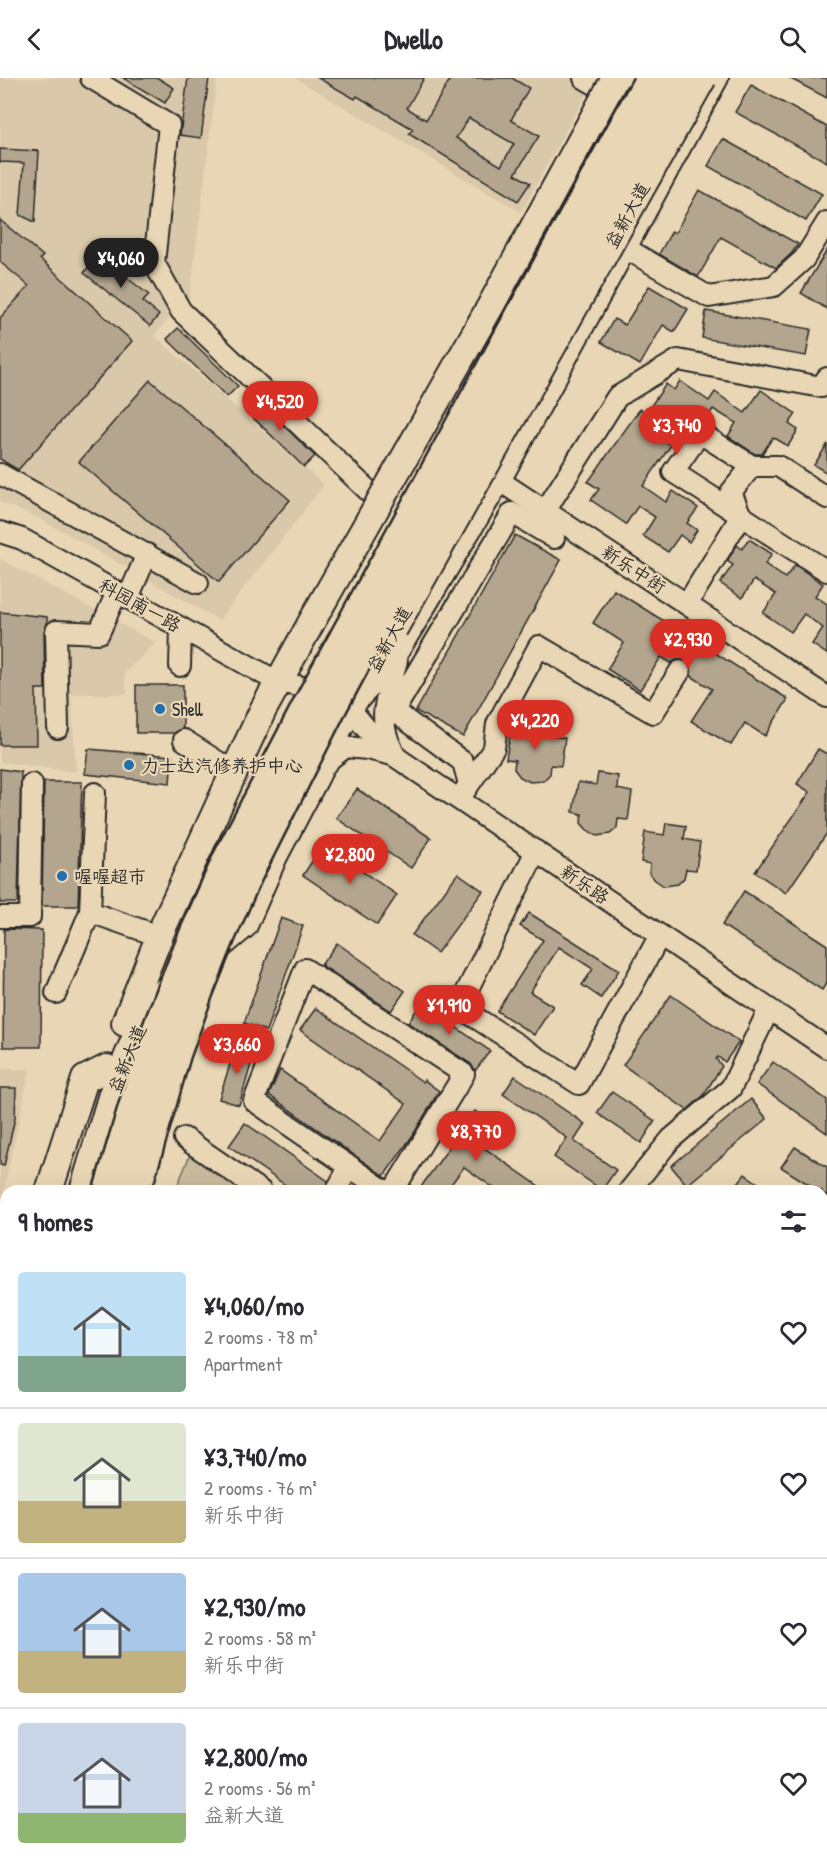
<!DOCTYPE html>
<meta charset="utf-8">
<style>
:root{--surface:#fff;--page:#f7f7f7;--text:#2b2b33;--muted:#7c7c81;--line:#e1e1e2;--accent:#d93025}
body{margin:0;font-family:"Patrick Hand","LXGW WenKai TC",sans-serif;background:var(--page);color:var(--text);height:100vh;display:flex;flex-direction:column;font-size:22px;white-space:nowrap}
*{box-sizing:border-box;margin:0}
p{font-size:20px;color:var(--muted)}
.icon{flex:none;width:33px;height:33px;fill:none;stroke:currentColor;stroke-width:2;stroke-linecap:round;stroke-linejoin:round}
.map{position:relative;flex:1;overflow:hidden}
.sheet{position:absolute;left:0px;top:1107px;width:828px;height:684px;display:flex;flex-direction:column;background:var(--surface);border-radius:18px 18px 0 0;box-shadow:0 6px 24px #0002}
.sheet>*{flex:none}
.price{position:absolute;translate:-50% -51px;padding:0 14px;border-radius:21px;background:var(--accent);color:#fff;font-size:20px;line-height:39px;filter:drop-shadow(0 2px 3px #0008)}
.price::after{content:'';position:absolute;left:50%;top:36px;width:18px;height:14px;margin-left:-9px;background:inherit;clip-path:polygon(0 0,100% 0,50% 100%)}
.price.selected{background:#222;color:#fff}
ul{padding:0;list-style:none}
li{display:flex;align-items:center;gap:18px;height:150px;padding:0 18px}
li+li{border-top:2px solid var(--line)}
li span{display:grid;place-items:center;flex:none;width:168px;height:120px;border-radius:6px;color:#555}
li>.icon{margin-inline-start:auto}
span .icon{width:72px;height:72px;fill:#fffc;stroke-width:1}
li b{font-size:26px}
h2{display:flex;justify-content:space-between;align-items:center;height:72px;padding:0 18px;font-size:26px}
header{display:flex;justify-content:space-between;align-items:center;height:78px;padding:0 18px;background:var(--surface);font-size:27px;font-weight:700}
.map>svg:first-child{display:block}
.built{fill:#d9c8a9}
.green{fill:#caba9e;stroke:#7a7264;stroke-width:1.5}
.building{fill:#b4a68e;stroke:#2b2b2b;stroke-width:1.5;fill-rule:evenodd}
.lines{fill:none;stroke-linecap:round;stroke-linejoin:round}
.minor-tunnel{stroke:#c3b499;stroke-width:20;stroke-dasharray:20 10;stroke-linecap:butt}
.minor-casing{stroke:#2b2b2b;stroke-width:24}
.major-casing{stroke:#2b2b2b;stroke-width:30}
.highway-casing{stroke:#2b2b2b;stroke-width:33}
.minor{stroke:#e9d6b4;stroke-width:20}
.major{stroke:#e9d6b4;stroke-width:26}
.highway{stroke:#e9d6b4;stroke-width:28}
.major-bridge-casing{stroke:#2b2b2b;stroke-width:30;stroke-linecap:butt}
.highway-bridge-casing{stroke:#2b2b2b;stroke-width:33;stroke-linecap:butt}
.major-bridge{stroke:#e9d6b4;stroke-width:26}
.highway-bridge{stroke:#e9d6b4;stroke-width:28}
.poi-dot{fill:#1f6fb2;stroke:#e9d6b4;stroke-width:2}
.labels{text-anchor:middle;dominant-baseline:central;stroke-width:4.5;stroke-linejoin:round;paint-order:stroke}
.street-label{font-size:18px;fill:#2b2b2b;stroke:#e9d6b4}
.poi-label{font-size:18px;fill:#2b2b2b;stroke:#e9d6b4;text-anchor:start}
</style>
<header><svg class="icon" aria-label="back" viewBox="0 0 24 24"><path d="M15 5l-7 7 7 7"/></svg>Dwello<svg class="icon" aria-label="search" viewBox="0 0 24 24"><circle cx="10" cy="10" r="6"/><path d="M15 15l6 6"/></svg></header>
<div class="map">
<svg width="827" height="1791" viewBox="0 0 827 1791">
<rect width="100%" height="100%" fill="#e9d6b4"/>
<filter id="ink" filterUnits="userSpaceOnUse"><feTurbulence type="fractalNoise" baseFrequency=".0167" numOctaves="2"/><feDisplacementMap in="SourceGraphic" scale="12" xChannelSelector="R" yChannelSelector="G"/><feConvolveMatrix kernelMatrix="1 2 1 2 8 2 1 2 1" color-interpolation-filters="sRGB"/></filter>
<g filter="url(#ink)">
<g class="built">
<polygon points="0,0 217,0 190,218 154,257 324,407 219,542 64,454 32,437 0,424"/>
<polygon points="295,0 595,0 521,134"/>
<polygon points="0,481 156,565 124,595 127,616 71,616 76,694 0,684"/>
<polygon points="0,991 30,991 0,1129"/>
<polygon points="822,1452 827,1452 827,1791 671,1791 662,1785 822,1785"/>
</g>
<g class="green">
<polygon points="190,1077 241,1113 175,1113"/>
<polygon points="822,1463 827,1463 827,1766 822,1773"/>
<polygon points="718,1785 798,1785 786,1791 734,1791"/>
</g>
<g class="building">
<polygon points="123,0 158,0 174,10 165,25"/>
<polygon points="188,0 209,0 201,60 180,57"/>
<path d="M318 0H424L407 30 426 42 451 0H512L529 10 511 42 539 58 515 96 530 105 518 123 409 56 413 51 357 18 355 21ZM469 40 514 66 501 88 456 60Z"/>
<polygon points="789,0 827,0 827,20"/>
<polygon points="751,7 827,49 827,84 735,34"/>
<polygon points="723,61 822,116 806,143 708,88"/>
<polygon points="0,71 39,73 35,144 20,137 24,85 0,84"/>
<polygon points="699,112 798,166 792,175 776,190 721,159 698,199 659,176 672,153 675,155"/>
<polygon points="0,142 43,178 40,181 132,263 18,392 0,381 0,240 29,208 0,184"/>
<polygon points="827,172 827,231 801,215"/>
<polygon points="98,177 149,217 143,224 159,237 150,248 84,195"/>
<polygon points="649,208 688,231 674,254 663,247 640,287 601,264 614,241 625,247"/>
<polygon points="706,233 811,251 806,278 702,260"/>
<polygon points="178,250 238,308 227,319 167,261"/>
<polygon points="150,302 290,422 219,504 79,384"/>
<polygon points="680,303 709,323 715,314 745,335 761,312 796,336 789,346 798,352 788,368 773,359 762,376 755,376 728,358 736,345 713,331 705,344 684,332 677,343 672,339 658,359 671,367 643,408 666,424 673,413 698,430 687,445 697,452 689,464 680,457 668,474 643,458 655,439 638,428 626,446 591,422 599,411 588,404 640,331 646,335 666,306 674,312"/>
<polygon points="255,320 315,378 304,389 244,331"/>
<polygon points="827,367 827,395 814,387"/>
<polygon points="515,457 561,482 463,659 416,633"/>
<polygon points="749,461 772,476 765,486 785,500 795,487 823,506 815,518 827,526 827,576 812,566 823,550 804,536 791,554 763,535 776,516 754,502 742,520 720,505 733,487 727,483 737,467 742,471"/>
<polygon points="614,512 688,558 688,569 692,574 699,576 709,571 788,621 765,658 745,645 731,667 691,643 712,611 691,598 691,588 686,583 680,581 671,585 661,579 640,612 607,591 624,565 593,545"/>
<polygon points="0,534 47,539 47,546 44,553 45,611 36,611 37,667 0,667"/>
<polygon points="136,607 183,607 183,650 175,655 136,655"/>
<polygon points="531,641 552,645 550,658 565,660 561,688 551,687 550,696 543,703 530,704 520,699 514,691 515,682 506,681 511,651 529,653"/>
<polygon points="88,671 172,678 170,705 85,696"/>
<polygon points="818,671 827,676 827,755 786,815 755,794 810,714 797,706"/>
<polygon points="0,691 21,694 18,825 0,825"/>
<polygon points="598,695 618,698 617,711 632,714 628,742 618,741 617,750 610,756 597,758 587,752 581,745 582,736 573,734 578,704 596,707"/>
<polygon points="44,704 82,704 78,828 42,828"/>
<polygon points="357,711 431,760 411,790 336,740"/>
<polygon points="666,745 686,748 684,761 700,764 696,792 686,791 684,800 678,806 664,808 655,802 649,795 650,786 641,784 645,754 664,757"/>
<polygon points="323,767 397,817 377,847 303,797"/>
<polygon points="458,795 483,813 437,875 412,857"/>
<polygon points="744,813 827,867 827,904 822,912 722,847"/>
<polygon points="529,835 619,892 601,920 582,907 593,891 559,869 530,914 553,928 534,957 497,933 543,862 520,848"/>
<polygon points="281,840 303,848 266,953 244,945"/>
<polygon points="4,851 42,852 41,969 3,969"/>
<polygon points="337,865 405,913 391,933 321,887"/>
<polygon points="671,917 739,964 725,984 718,979 716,981 722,988 703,1018 687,1032 623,987"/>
<polygon points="421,925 490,973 475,993 471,986 408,945"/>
<polygon points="316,930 423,1004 424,1002 439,1013 413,1057 384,1098 269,1017 280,992 380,1063 406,1026 300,952"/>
<polygon points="236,967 255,973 239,1027 219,1021"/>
<polygon points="773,984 827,1022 827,1055 757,1006"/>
<polygon points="515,998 585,1046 574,1063 616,1092 602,1112 554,1079 567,1060 503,1016"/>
<polygon points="0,1010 16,1010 15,1040 4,1088 0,1087"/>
<polygon points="612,1014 655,1043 641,1065 597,1035"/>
<polygon points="751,1021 767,1041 687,1107 671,1088"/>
<polygon points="475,1033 494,1047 480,1067 546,1113 498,1113 464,1089 446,1113 418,1113"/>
<polygon points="245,1045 328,1103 324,1113 294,1113 229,1068"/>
<polygon points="795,1069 827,1089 827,1118 822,1115 822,1113 819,1113 781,1089"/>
<polygon points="745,1096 769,1113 732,1113"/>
</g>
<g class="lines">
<polyline class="minor-tunnel" points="680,593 699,564"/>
<defs>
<g id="minor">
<polyline points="91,0 169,47 154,185 181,233 379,423"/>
<polyline points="584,0 645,35"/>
<polyline points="615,164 709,219 774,208 804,181 827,144"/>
<polyline points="752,388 700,355 673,394 827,493"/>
<polyline points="0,396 198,505"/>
<polyline points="500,403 827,619"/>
<polyline points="545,433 617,319 678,282 821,309 827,300"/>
<polyline points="0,454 22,461 278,604 308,610 325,601"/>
<polyline points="128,520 147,476"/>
<polyline points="687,526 741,438 731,414 752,388 778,388 827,420"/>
<polyline points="699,564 712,543"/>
<polyline points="180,588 181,550"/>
<polyline points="58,650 56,553 99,555 117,514"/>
<polyline points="184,662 234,694"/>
<polyline points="384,671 827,970"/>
<path d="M393 673C375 639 388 618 397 583"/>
<polyline points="396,678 370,655 350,631 377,602 400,571 500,403 718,0"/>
<polyline points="323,689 331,680 346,669 367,671 393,677"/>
<polyline points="469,706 463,684 394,633 512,435 554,460"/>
<polyline points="464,714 494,670 497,646 539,568 653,635 680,593"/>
<polyline points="95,715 90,834 159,858"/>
<polyline points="536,773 459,929 579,1006 660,857"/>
<polyline points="0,839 30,839 32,706"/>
<polyline points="56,915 90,834"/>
<polyline points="184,1060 261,1113"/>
<polyline points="336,1113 350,1088"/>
<polyline points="385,1113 254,1023 305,891 464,996 393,1113"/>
<polyline points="629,1113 671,1061 731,1010 769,931"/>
<polyline points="822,1257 827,1248"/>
<polyline points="822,1277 827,1281"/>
<polyline points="542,1791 546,1785"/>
</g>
<g id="major">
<polyline points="213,873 244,847 274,778 316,698 333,661 394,551"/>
<polyline points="125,945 163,849 234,694 263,632 321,527"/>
<polyline points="49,1113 85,1001 107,990"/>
<polyline points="83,1113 112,1016 149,927 178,902"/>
<polyline points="0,1321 6,1284"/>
<polyline points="0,1427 6,1385"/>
<polyline points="0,1465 6,1468"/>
<polyline points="248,1785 259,1791"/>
<polyline points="515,1785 524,1791"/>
</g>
<g id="highway">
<polyline points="0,1518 6,1522"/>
<polyline points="47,1785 47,1791"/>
<polyline points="276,1785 288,1791"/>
<polyline points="347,1785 357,1791"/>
<polyline points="429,1785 438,1791"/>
<polyline points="472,1785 478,1791"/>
<polyline points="20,1791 20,1785"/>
<polyline points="84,1791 88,1785"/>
<polyline points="377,1791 381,1785"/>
</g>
</defs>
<use href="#minor" class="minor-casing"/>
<use href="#major" class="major-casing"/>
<use href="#highway" class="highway-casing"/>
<use href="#minor" class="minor"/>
<use href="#major" class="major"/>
<use href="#highway" class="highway"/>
<defs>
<g id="major-bridge">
<polyline points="321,527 490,229 615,0"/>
<polyline points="394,551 703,0"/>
<polyline points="0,1667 3,1580 6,1555"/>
</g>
<g id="highway-bridge">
<polyline points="108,1113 155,956 193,859 228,780 316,611 650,0"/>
<polyline points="136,1113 176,976 199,912 221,857 248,796 330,633 408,487 676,0"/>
</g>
</defs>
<use href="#major-bridge" class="major-bridge-casing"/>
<use href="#highway-bridge" class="highway-bridge-casing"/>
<use href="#major-bridge" class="major-bridge"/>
<use href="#highway-bridge" class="highway-bridge"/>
</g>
</g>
<g class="poi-dot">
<circle cx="160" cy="631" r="6"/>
<circle cx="129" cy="687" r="6"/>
<circle cx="62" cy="798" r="6"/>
</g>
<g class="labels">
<g class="street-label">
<text transform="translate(627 137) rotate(-61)">益新大道</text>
<text transform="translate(634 491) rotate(33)">新乐中街</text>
<text transform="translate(140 527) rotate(29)">科园南一路</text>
<text transform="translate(389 561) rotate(-61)">益新大道</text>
<text transform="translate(585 806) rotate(34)">新乐路</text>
<text transform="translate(127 981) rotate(-68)">益新大道</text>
</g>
<g class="poi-label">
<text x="172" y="631">Shell</text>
<text x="141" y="687">力士达汽修养护中心</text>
<text x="74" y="798">喔喔超市</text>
</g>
</g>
</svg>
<b class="price selected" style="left:121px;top:211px">¥4,060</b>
<b class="price" style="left:280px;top:354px">¥4,520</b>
<b class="price" style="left:677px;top:378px">¥3,740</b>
<b class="price" style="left:688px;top:592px">¥2,930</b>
<b class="price" style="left:535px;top:673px">¥4,220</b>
<b class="price" style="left:350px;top:807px">¥2,800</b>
<b class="price" style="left:449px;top:958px">¥1,910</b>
<b class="price" style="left:237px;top:997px">¥3,660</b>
<b class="price" style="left:476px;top:1084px">¥8,770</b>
<section class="sheet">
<h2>9 homes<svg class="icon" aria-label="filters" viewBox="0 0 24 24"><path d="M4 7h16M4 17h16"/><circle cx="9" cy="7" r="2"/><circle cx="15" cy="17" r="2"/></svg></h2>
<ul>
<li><span style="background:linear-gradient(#bfe0f5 70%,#7fa58c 0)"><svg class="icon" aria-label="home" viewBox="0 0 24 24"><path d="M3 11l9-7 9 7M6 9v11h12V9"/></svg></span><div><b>¥4,060/mo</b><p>2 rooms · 78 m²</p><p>Apartment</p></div><svg class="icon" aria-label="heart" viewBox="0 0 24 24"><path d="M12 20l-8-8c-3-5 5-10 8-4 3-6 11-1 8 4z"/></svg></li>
<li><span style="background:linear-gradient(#dfe7d0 65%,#c2b280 0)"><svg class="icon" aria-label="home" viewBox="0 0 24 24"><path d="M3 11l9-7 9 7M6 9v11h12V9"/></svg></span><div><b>¥3,740/mo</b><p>2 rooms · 76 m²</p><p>新乐中街</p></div><svg class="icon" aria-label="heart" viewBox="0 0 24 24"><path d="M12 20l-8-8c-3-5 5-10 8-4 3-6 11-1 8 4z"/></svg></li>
<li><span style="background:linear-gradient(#a9c7e8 65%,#c2b280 0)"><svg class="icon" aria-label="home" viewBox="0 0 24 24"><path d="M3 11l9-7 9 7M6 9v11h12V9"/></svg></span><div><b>¥2,930/mo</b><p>2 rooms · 58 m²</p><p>新乐中街</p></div><svg class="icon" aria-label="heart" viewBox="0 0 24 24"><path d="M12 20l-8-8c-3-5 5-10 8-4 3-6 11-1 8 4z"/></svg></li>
<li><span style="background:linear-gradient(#c9d6e8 75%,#8fb573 0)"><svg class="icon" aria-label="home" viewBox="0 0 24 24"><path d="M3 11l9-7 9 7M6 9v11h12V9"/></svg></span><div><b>¥2,800/mo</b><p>2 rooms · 56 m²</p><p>益新大道</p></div><svg class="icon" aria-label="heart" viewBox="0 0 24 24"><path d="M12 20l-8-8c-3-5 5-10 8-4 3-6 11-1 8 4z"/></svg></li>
</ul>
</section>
</div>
